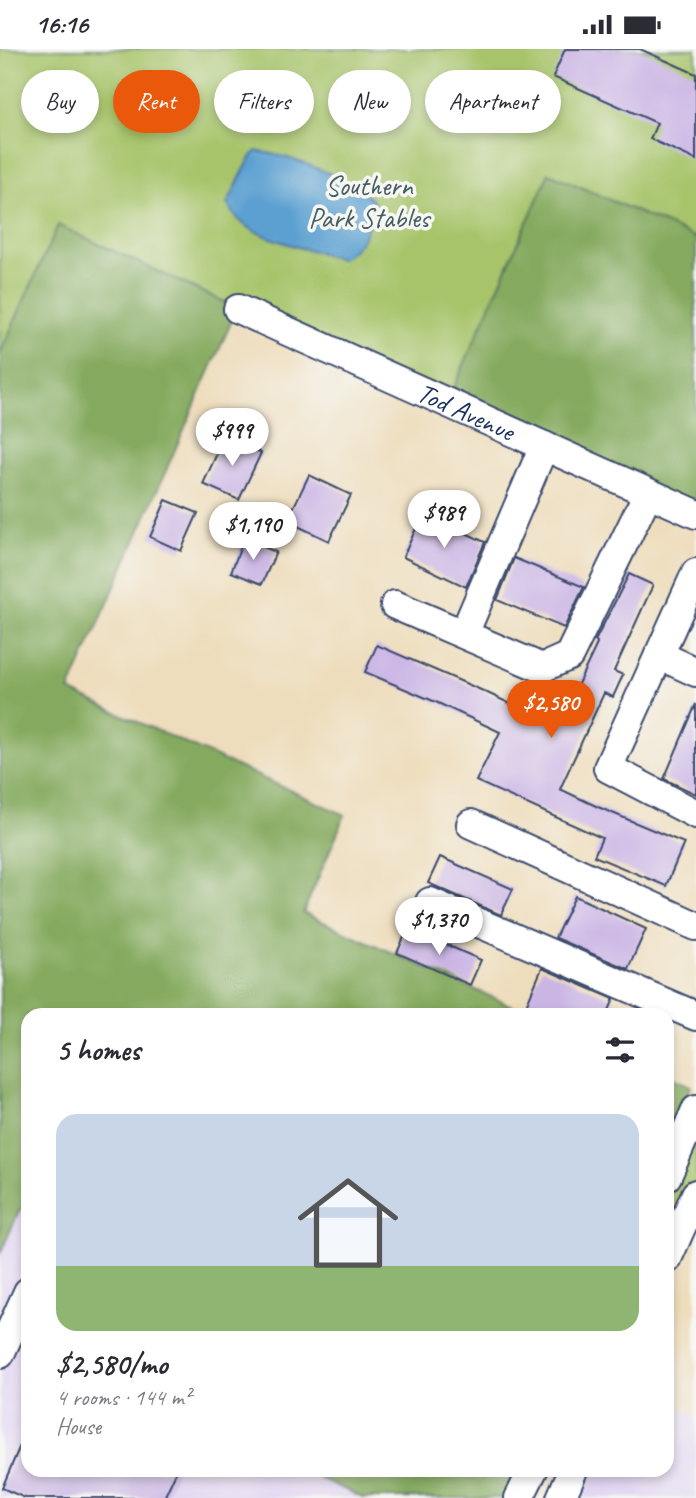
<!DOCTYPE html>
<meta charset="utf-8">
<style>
:root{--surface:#fff;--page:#f2f2f3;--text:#2b2b33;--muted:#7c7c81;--accent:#ea580c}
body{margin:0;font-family:Caveat,sans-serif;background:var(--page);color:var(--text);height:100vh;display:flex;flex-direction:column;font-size:26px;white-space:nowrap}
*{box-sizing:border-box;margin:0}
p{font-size:23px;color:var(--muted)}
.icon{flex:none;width:38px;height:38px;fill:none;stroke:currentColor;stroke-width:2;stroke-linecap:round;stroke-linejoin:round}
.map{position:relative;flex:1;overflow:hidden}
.side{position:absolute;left:21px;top:959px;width:653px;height:469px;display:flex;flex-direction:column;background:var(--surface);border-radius:21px;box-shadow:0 4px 10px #0003}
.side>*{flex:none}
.banner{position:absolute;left:21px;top:21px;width:654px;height:63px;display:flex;gap:14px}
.price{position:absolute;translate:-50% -60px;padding:0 16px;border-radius:24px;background:#fff;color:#222;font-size:23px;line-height:46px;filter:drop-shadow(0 2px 4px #0008)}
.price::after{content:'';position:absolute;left:50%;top:42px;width:21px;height:16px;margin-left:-10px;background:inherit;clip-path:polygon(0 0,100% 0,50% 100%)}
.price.on{background:var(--accent);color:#fff}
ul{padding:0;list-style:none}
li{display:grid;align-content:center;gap:14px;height:371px;padding:0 35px}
li span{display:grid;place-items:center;height:217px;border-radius:21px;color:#555}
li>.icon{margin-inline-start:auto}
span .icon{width:126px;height:126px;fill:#fffc;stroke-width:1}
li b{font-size:30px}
h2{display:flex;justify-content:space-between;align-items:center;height:84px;padding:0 35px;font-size:30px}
.pill{padding:0 24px;border-radius:32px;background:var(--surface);box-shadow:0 4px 10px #0003;font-size:24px;line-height:63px}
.pill.on{background:var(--accent);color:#fff}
.status{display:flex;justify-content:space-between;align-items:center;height:49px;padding:0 35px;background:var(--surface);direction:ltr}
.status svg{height:19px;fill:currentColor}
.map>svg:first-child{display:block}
.built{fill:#e1d4f3}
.green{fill:#a7c46b;stroke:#617a64;stroke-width:2}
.forest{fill:#85aa5f;stroke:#506c5e;stroke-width:2}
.water{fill:#5ca0d1;stroke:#3c6898;stroke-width:2}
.building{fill:#cbb5e5}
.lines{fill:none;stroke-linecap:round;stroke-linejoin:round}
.minor-casing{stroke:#3b496c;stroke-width:32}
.minor{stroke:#fff;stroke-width:28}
.labels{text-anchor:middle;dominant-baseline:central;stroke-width:7;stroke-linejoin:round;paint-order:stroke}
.park-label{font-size:28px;fill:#455c62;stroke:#f6f6f2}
.street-label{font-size:28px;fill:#1b2f5e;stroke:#f6f6f2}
</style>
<div class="status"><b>16:16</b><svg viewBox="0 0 49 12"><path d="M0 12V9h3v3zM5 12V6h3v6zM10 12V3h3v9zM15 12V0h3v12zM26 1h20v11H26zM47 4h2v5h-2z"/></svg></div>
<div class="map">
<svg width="696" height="1449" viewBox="0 0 696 1449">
<rect width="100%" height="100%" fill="#f6f6f2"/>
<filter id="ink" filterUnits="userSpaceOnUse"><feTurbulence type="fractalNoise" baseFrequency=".0143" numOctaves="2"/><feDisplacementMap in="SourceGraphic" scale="14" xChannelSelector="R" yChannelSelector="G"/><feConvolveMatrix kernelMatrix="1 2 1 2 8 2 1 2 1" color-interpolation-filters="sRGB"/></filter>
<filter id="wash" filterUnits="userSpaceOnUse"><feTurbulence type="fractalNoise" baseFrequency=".00686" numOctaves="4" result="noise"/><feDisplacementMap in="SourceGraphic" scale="28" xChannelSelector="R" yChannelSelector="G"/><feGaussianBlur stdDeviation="1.57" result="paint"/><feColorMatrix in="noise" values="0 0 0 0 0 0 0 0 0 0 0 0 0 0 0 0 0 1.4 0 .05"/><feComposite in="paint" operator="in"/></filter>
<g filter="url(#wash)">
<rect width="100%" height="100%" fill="#eeddbc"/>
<g class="built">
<polygon points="28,1153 28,1421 302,1421 363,1449 0,1449 0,1205 19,1162"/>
<polygon points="667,1353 696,1366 696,1449 561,1449 573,1421 667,1421"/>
</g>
<g class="green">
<polygon points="0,0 696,0 696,189 549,124 447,354 58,177 0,305"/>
<polygon points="696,1061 696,1145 667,1210 667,1127"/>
</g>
<g class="forest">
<polygon points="549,124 696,189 696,465 447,354"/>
<polygon points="58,176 228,255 233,269 69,642 345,766 303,864 532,966 28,966 28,1153 19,1162 0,1205 0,305"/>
<polygon points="667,1026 691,1037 667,1091"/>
<polygon points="302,1421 517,1421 505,1449 363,1449"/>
</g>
<path class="water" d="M256 102C292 107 348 128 374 153 369 179 365 196 341 210 316 203 260 190 241 173 236 168 231 161 227 155 237 137 243 118 256 102Z"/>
<g id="blocks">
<g class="building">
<polygon points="565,0 640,0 696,25 696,111 650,90 657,74 553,28"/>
<polygon points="225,387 261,404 239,451 203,435"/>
<polygon points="309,426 351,446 329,492 287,472"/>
<polygon points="166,451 198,464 181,502 150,488"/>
<polygon points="423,464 485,493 466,538 403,508"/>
<polygon points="244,490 276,503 262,535 231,523"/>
<polygon points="514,509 584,538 564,579 497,551"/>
<polygon points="629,525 653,536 614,622 623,626 613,648 604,644 560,740 598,758 684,794 666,837 594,807 602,789 476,732 500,683 438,654 365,623 377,596 481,641 558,677 597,595 597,593 595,592"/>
<polygon points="696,655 696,745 664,730"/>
<polygon points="440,808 513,840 501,866 428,834"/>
<polygon points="575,847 646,880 628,920 555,889"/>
<polygon points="408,879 481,911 470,936 397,904"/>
<polygon points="542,919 614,950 607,966 522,966"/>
<polygon points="28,1378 28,1421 177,1421 164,1449 25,1449 2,1439"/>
</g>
</g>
</g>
<g filter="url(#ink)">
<use href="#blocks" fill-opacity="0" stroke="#3b496c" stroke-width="2"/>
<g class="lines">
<defs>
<g id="minor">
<path id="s1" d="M238 260 696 465"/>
<polyline points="696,524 608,719 696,765"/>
<polyline points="395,556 542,619 569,607 648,444"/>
<polyline points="464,585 544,397"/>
<polyline points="659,606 696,623"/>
<polyline points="471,775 696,877"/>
<polyline points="430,853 696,967"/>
<polyline points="667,1127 696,1061"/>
<polyline points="667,1210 696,1145"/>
<polyline points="0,1305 28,1243"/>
<polyline points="519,1449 533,1421"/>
<polyline points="561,1449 573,1421"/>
</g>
</defs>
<use href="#minor" class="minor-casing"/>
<use href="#minor" class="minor"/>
</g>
</g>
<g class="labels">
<g class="park-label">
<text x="369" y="136">Southern<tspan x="369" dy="32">Park Stables</tspan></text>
</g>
<g class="street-label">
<text stroke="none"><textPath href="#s1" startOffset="250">Tod Avenue</textPath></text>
</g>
</g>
</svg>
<b class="price" style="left:232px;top:419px">$999</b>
<b class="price" style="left:444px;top:501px">$989</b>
<b class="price" style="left:253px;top:513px">$1,190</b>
<b class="price on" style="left:551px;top:691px">$2,580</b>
<b class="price" style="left:439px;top:908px">$1,370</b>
<div class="banner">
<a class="pill">Buy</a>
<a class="pill on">Rent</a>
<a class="pill">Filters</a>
<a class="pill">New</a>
<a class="pill">Apartment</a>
</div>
<section class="side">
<h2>5 homes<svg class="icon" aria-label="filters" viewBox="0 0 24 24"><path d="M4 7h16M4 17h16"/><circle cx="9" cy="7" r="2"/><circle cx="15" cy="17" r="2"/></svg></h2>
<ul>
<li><span style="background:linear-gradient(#c9d6e8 70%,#8fb573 0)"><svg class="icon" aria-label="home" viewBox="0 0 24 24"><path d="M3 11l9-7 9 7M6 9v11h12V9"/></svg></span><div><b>$2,580/mo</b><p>4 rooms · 144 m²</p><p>House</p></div></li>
</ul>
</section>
</div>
